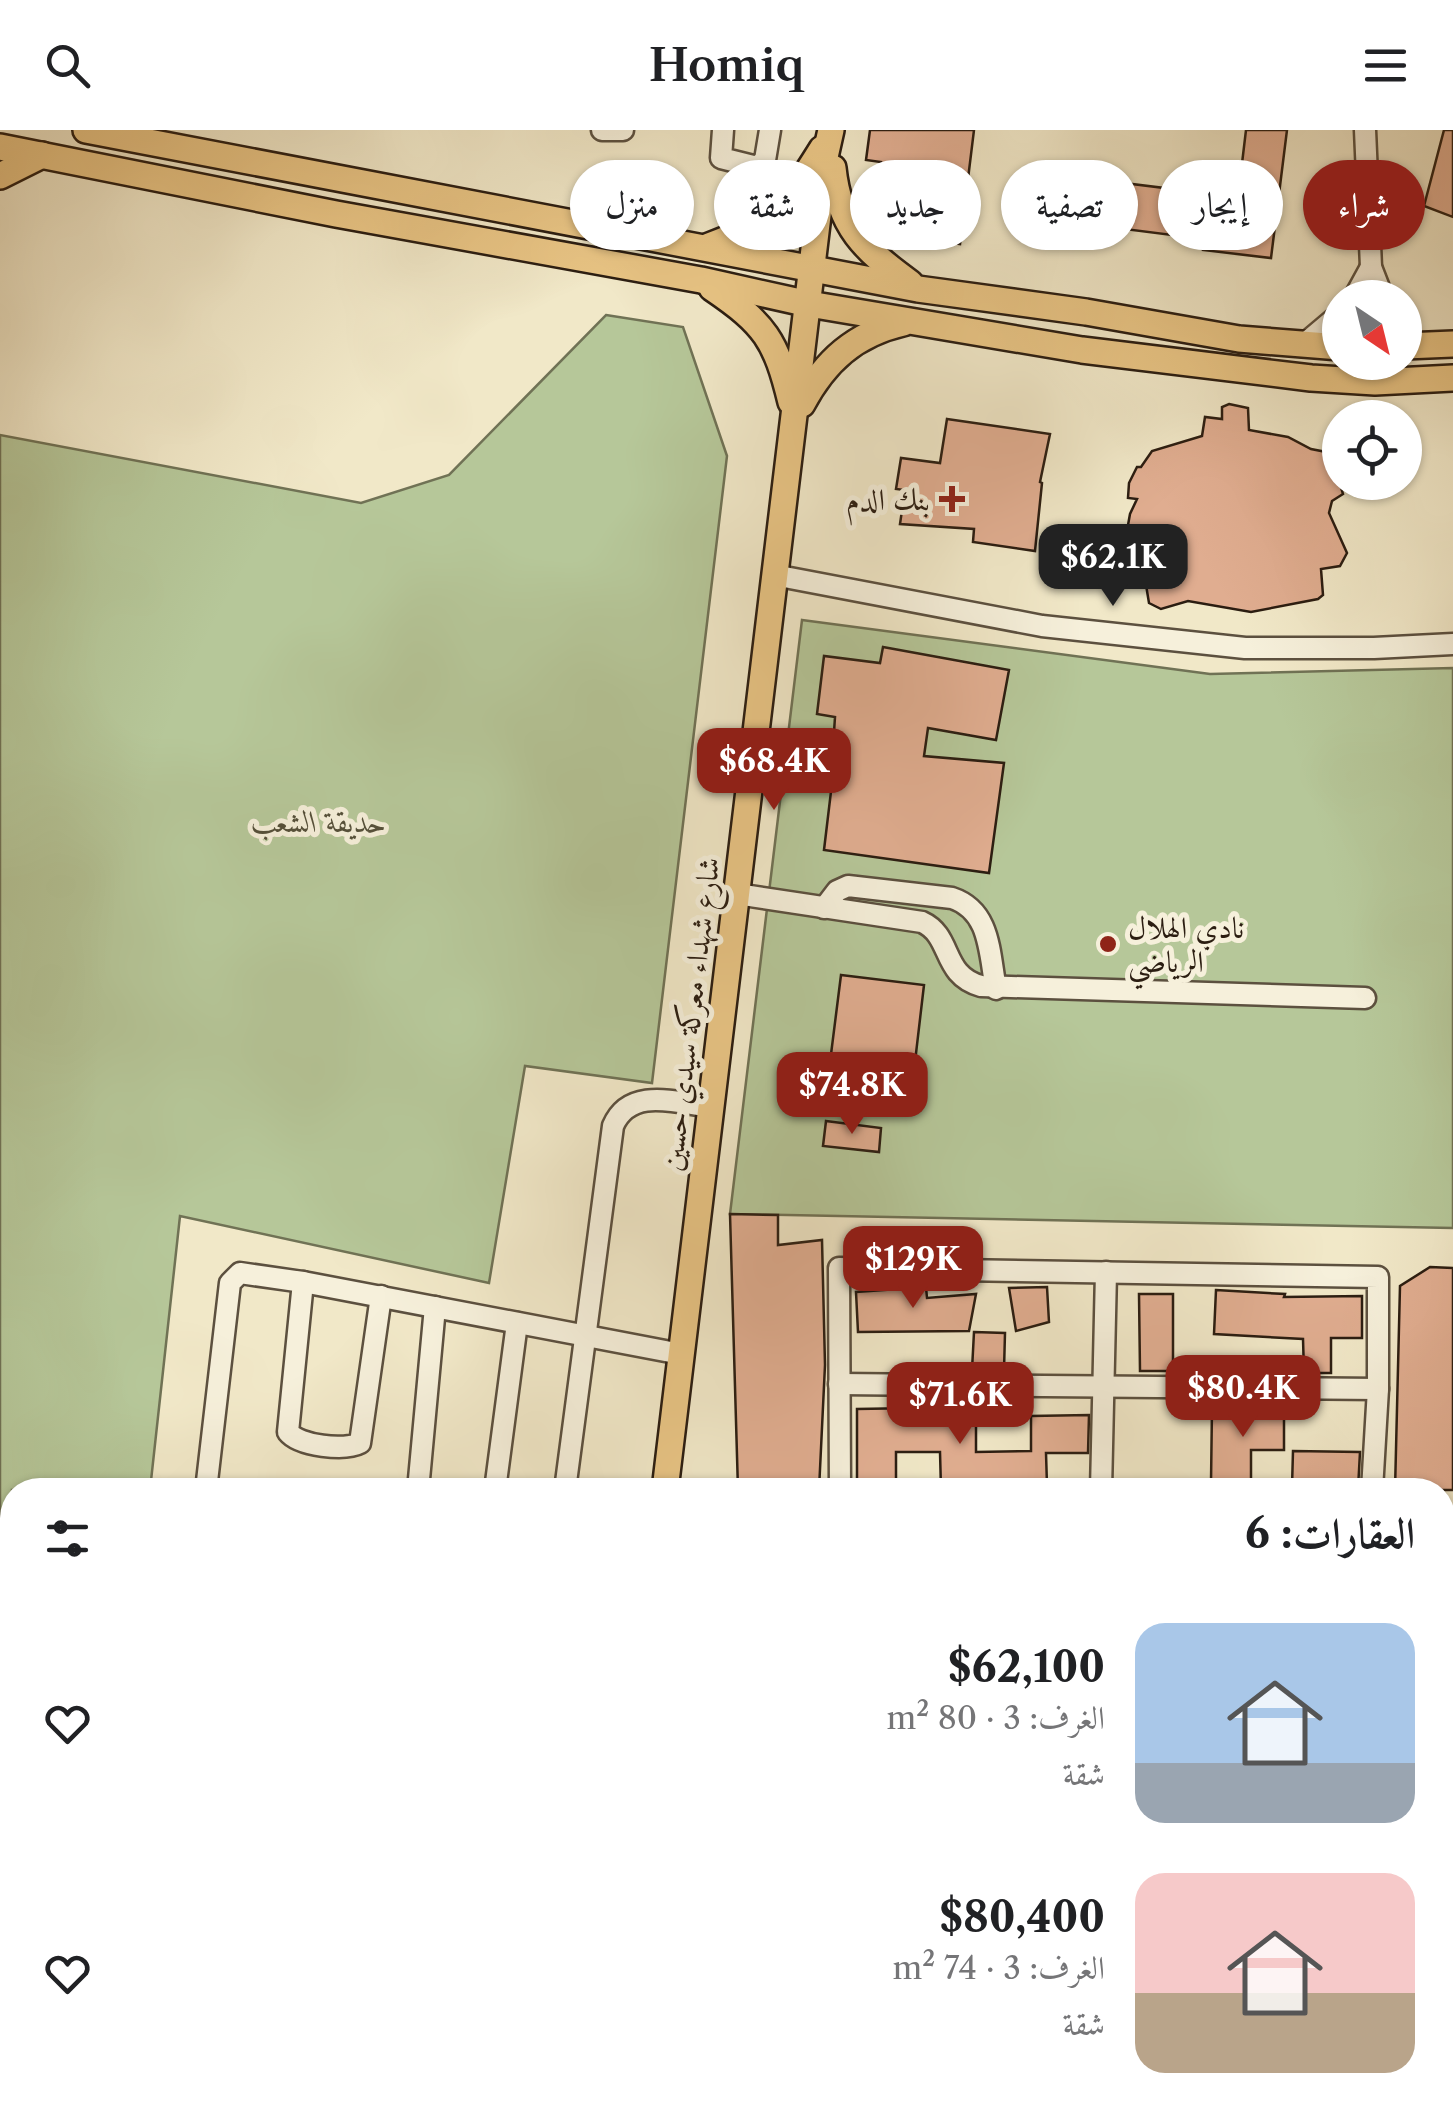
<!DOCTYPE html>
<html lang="ar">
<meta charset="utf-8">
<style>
:root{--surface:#fff;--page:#f6f6f6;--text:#202124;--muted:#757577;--accent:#8f2418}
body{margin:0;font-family:"Libre Caslon Text",Amiri,serif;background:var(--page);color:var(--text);direction:rtl;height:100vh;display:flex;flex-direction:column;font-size:38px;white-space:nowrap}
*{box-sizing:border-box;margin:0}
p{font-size:32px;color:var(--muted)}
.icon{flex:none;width:55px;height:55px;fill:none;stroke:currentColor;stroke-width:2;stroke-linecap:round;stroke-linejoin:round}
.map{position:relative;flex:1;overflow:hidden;direction:ltr}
.side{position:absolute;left:0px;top:1348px;width:1455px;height:642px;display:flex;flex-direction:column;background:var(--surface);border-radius:40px 40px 0 0;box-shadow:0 2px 8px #0004;direction:rtl}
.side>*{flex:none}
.top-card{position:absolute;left:30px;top:30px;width:1395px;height:90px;direction:rtl;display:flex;gap:20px}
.needle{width:65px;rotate:145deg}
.buttons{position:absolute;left:1322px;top:150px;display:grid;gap:20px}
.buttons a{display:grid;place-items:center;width:100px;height:100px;border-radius:50%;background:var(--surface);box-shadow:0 2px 8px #0004;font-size:50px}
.price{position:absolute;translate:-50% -85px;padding:0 22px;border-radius:20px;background:var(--accent);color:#fff;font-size:32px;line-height:65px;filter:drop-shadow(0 2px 5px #0008)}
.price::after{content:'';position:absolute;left:50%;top:60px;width:30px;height:22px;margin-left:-15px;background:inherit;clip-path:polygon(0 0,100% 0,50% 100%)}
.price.on{background:#222;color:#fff}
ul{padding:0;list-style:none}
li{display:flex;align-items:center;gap:30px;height:250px;padding:0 40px}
li span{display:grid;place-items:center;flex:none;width:280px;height:200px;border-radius:30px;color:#555}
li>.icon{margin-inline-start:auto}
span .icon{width:120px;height:120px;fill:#fffc;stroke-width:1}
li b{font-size:42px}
h2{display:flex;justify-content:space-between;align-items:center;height:120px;padding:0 40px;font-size:42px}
.tag{padding:0 35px;border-radius:45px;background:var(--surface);box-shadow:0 2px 8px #0004;font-size:35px;line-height:90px}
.tag.on{background:var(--accent);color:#fff}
header{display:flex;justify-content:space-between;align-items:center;height:130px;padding:0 40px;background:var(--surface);font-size:45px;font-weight:600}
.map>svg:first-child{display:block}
.green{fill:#b6c799;stroke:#707255;stroke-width:2.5}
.building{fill:#e0ad90;stroke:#2b1d11;stroke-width:2.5}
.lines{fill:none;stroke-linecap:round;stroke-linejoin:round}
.minor-casing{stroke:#5c503f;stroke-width:25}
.major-casing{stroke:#2b1d11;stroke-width:30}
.minor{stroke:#f6f0db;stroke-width:20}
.major{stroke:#e8c484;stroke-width:25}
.poi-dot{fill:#8f2418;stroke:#f6f0db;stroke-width:4}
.labels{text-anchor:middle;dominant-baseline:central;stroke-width:10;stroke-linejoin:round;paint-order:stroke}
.poi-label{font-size:30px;fill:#2b1d11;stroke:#f6f0db;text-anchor:end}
.park-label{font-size:30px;font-style:italic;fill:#55503a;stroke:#f6f0db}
.street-label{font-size:30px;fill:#2b1d11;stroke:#f6f0db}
</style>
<header><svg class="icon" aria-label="menu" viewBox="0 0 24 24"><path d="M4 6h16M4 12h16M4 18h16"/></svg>Homiq<svg class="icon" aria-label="search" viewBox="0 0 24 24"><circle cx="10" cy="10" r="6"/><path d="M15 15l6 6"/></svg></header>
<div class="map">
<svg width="1453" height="1989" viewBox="0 0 1453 1989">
<rect width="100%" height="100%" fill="#f1e8c8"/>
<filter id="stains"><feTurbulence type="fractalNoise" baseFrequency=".002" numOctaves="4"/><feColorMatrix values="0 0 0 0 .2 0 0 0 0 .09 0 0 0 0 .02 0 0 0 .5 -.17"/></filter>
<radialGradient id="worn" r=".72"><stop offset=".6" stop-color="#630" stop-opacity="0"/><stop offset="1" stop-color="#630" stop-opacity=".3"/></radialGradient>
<g class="green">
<polygon points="606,185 683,197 727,326 652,953 525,936 489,1153 180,1086 150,1360 12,1360 12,1978 393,1978 393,1989 0,1989 0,305 361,373 449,345"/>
<polygon points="802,490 1210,544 1453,538 1453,1098 730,1084"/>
</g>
<g class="building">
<polygon points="870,0 974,0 960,114 938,111 940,95 920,93 921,79 906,77 909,57 879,53 881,32 866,30"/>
<polygon points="1246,0 1287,0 1271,128 1203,120 1204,109 1085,94 1091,49 1238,67"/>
<polygon points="1444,0 1453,0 1453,87 1424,76"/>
<polygon points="1229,274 1248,278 1249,300 1288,307 1311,319 1326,322 1332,329 1343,364 1332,371 1329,383 1347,423 1340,436 1321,439 1323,465 1318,469 1251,482 1188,471 1161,479 1149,473 1145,449 1118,446 1111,437 1112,429 1123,423 1130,384 1137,369 1128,368 1129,353 1137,337 1141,337 1152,321 1202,306 1205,287 1222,289 1222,277"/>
<polygon points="947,289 1050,304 1040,352 1042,353 1035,421 973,412 974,399 900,394 905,360 896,359 901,328 940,333"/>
<polygon points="883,517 1009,540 996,610 928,598 924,626 1004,633 989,743 824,720 838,603 834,602 835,587 817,584 824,526 880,533"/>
<polygon points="841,845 924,855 911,966 827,956"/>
<polygon points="826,991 881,998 879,1022 823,1016"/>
<polygon points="730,1084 778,1085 778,1115 822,1110 825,1235 819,1360 738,1360"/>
<polygon points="1430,1137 1453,1138 1453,1360 1395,1360 1400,1156"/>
<polygon points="926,1157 927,1168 976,1164 969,1201 858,1202 856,1162"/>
<polygon points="1047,1157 1049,1192 1016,1201 1009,1158"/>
<polygon points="1216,1160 1285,1164 1284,1167 1362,1166 1362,1208 1331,1208 1331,1243 1304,1243 1303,1209 1214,1204"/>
<polygon points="1139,1164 1173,1164 1173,1241 1140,1241"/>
<polygon points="974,1202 1005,1203 1004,1240 972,1240"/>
<polygon points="976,1277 976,1322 1031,1321 1031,1286 1089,1285 1088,1323 1046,1323 1047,1355 941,1359 940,1322 896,1322 896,1355 857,1356 857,1279"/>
<polygon points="1212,1277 1284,1277 1284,1320 1251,1320 1251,1353 1211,1353"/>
<polygon points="1293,1321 1360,1322 1358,1359 1292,1357"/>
</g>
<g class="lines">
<defs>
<g id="minor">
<polyline points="602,0 623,0"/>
<polyline points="723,0 721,28 757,37 765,30 770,0"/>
<polyline points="1365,0 1371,137 1383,168"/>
<polyline points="1354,168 1371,137"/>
<polyline points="1302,216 1340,184"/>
<polyline points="774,445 1042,496 1245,518 1374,518 1453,514"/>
<path d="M737 764 922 792C953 806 941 845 981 856L1365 868"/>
<path d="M824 778 837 761 848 756 952 768C991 781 989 823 996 859"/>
<path d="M303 1152 288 1302C299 1316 345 1321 360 1313L381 1166"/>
<polyline points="839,1254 1378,1259"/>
<polyline points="206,1360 230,1153 240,1143 303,1152 681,1224"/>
<polyline points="418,1360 435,1177"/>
<polyline points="495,1360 517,1193"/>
<path d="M565 1360 613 996C630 956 677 973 712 977"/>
<polyline points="840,1360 839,1138 1378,1147 1378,1259 1372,1360"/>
<polyline points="1101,1360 1106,1142"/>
<polyline points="1442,1525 1453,1526"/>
<polyline points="578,1985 621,1989"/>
<polyline points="668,1989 685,1978"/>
</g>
<g id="major">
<polyline points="86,0 918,159 1086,182 1239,209 1340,217"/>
<polyline points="0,17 336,84 701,150 809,174 1082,220 1311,248 1375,252 1453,248"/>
<path d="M833 38C839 97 865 120 910 153"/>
<polyline points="0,46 42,25"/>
<path d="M709 116C774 92 786 77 822 19"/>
<path d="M712 158C765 194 776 210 791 272"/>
<polyline points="1405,216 1453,214"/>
<path d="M802 274C825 231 855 204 903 193"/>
<polyline points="665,1360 825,27 831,0"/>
<polyline points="578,1989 579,1978"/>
</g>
</defs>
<use href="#minor" class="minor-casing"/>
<use href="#major" class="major-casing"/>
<use href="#minor" class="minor"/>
<use href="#major" class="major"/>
</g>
<g class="poi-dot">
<path d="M947 354h10v10h10v10h-10v10h-10v-10h-10v-10h10z"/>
<circle cx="1108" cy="814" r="10"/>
</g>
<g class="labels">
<g class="poi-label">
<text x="930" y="369">بنك الدم</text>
<text x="1128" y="797" text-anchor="start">نادي الهلال<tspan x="1128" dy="34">الرياضي</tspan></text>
</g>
<g class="park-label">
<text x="319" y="691">حديقة الشعب</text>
</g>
<g class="street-label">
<text transform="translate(690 884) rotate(-83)">شارع شهداء معركة سيدي حسين</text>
</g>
</g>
<rect width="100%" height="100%" filter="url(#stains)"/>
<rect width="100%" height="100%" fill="url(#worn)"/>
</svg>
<div class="buttons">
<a><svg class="needle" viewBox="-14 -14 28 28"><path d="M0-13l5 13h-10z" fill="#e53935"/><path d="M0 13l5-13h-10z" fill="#757577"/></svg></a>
<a><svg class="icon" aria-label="locate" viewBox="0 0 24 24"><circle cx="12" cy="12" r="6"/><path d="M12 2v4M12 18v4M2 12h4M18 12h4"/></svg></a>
</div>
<b class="price on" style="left:1113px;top:479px">$62.1K</b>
<b class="price" style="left:774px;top:683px">$68.4K</b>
<b class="price" style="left:852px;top:1007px">$74.8K</b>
<b class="price" style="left:913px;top:1181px">$129K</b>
<b class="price" style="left:1243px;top:1310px">$80.4K</b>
<b class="price" style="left:960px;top:1317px">$71.6K</b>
<div class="top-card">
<a class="tag on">شراء</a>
<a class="tag">إيجار</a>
<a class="tag">تصفية</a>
<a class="tag">جديد</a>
<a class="tag">شقة</a>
<a class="tag">منزل</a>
</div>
<section class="side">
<h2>العقارات: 6<svg class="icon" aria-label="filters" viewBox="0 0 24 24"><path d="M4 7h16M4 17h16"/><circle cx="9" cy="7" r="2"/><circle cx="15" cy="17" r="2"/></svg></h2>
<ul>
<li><span style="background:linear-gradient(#a9c7e8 70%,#9aa5b1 0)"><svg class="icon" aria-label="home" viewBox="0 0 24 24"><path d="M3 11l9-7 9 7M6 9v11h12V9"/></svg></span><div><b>$62,100</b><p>الغرف: 3 · 80 m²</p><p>شقة</p></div><svg class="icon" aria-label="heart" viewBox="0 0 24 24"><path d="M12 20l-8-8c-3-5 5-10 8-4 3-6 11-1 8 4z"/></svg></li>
<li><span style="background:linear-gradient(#f6c9c9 60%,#b9a48a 0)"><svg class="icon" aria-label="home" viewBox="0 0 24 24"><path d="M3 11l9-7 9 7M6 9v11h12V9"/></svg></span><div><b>$80,400</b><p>الغرف: 3 · 74 m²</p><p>شقة</p></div><svg class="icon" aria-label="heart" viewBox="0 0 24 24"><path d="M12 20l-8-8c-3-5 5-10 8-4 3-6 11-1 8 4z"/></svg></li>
</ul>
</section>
</div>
